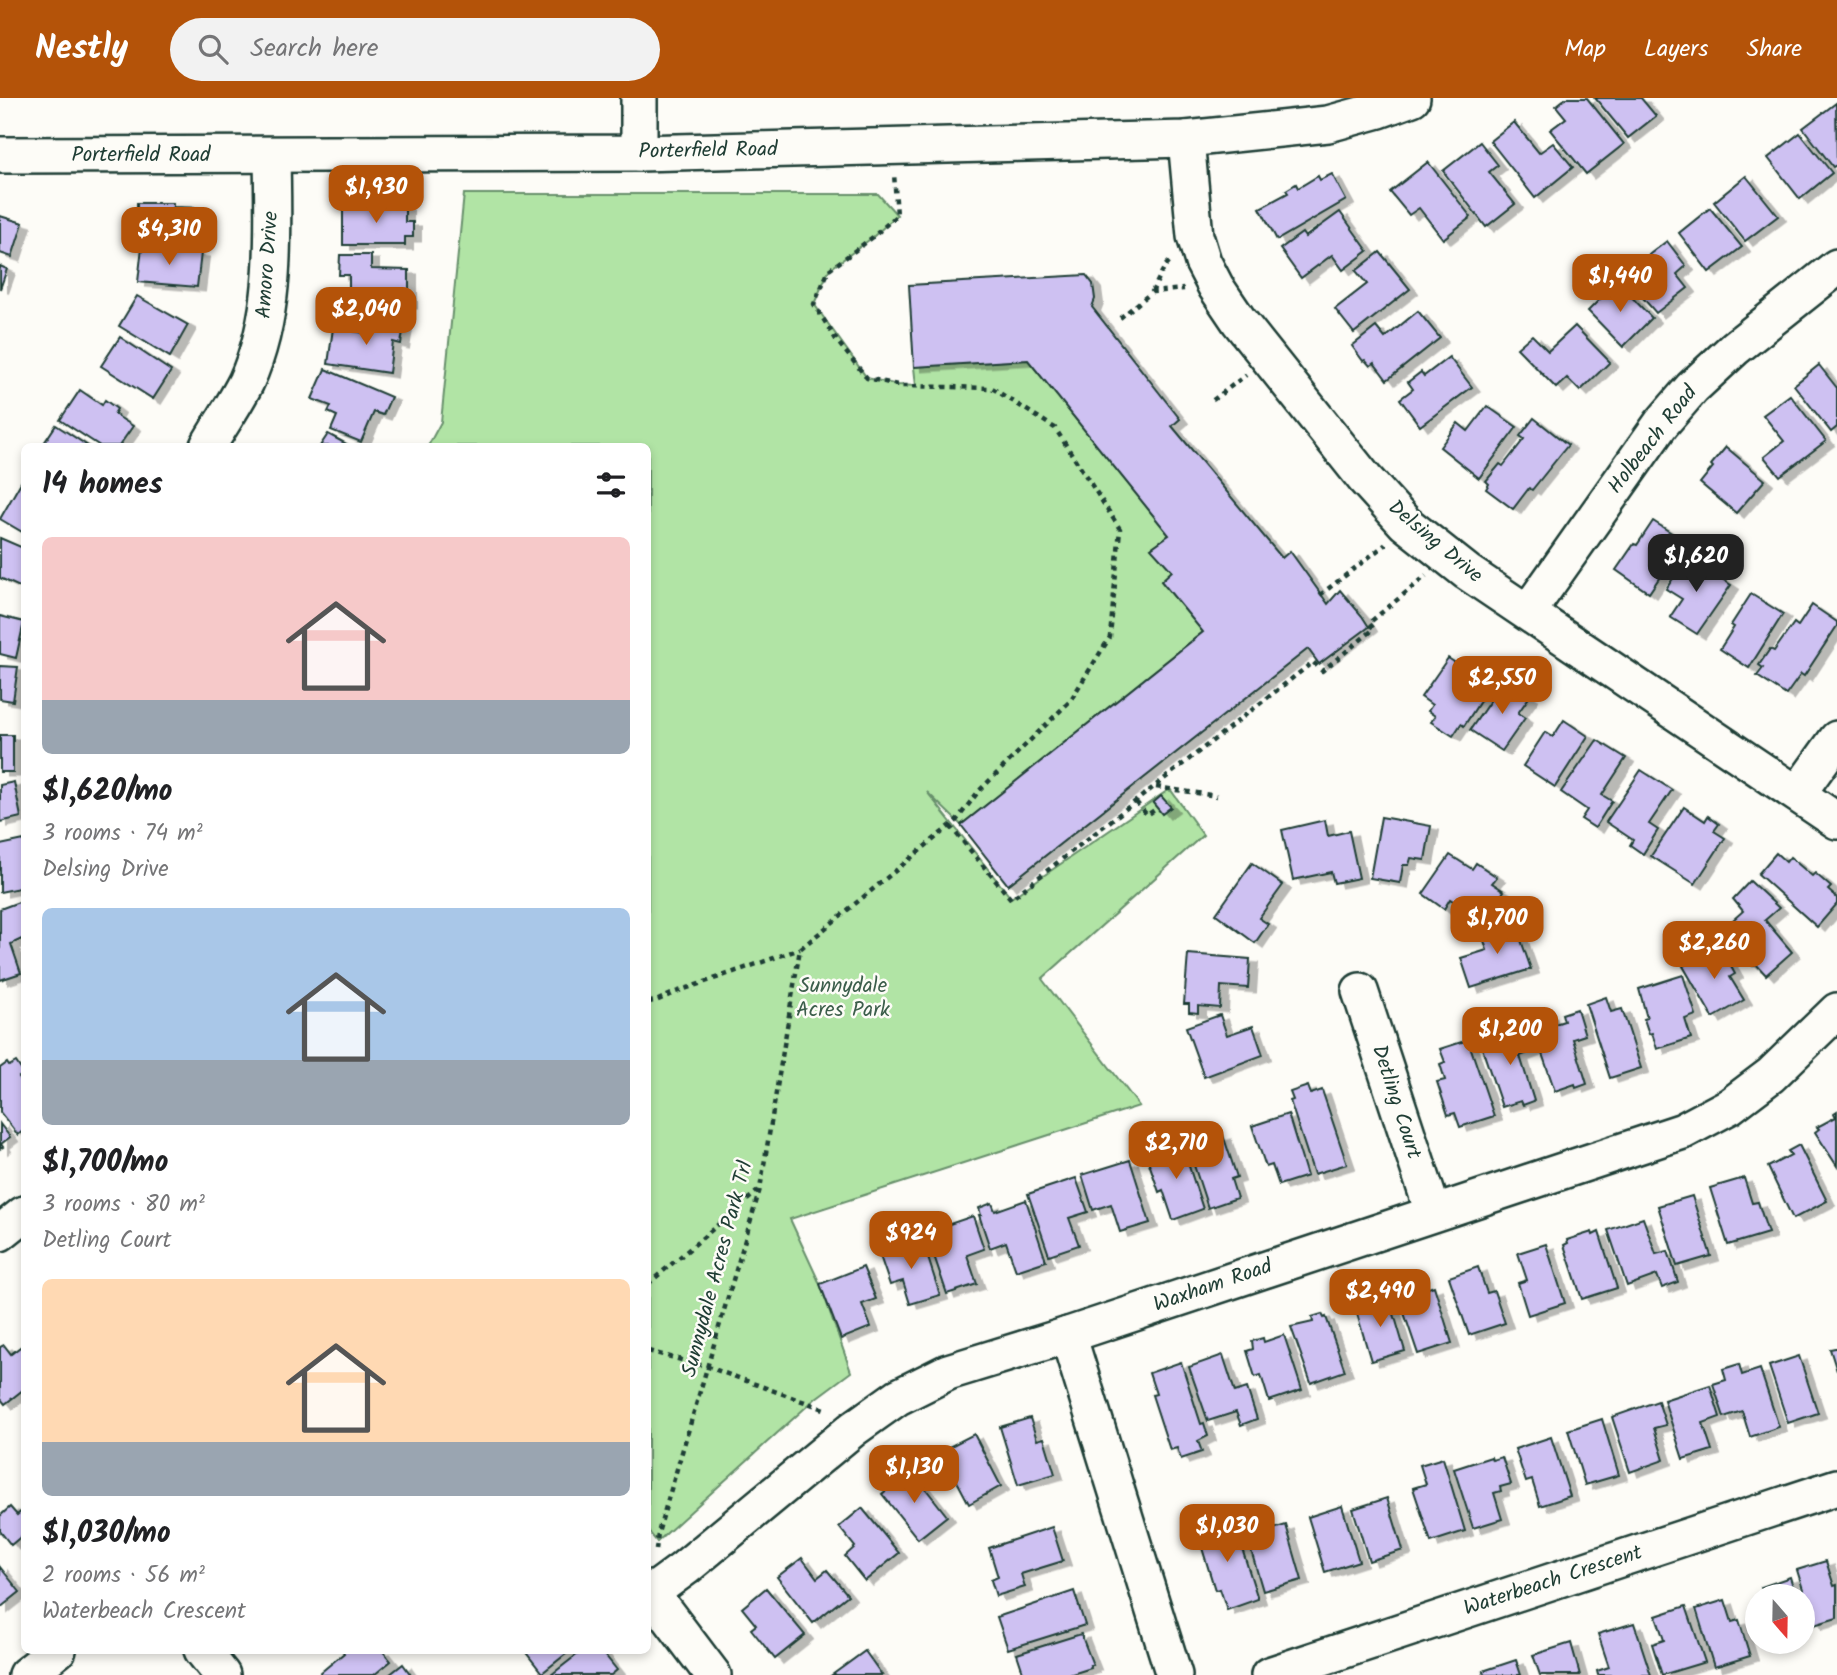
<!DOCTYPE html>
<meta charset="utf-8">
<style>
:root{--surface:#fff;--page:#f2f2f2;--text:#202124;--muted:#757577;--accent:#b45309}
body{margin:0;font-family:Kalam,sans-serif;background:var(--page);color:var(--text);height:100vh;display:flex;flex-direction:column;font-size:26px;white-space:nowrap}
*{box-sizing:border-box;margin:0}
p{font-size:23px;color:var(--muted)}
.icon{flex:none;width:38px;height:38px;fill:none;stroke:currentColor;stroke-width:2;stroke-linecap:round;stroke-linejoin:round}
.map{position:relative;flex:1;overflow:hidden}
.details{position:absolute;left:21px;top:345px;width:630px;height:1211px;display:flex;flex-direction:column;background:var(--surface);border-radius:10px;box-shadow:0 4px 10px #0003}
.details>*{flex:none}
.needle{width:46px;rotate:160deg}
.tools{position:absolute;left:1745px;top:1486px;display:grid;gap:14px}
.tools a{display:grid;place-items:center;width:70px;height:70px;border-radius:50%;background:var(--surface);box-shadow:0 4px 10px #0003;font-size:35px}
.price{position:absolute;translate:-50% -60px;padding:0 16px;border-radius:14px;background:var(--accent);color:#fff;font-size:23px;line-height:46px;filter:drop-shadow(0 2px 4px #0008)}
.price::after{content:'';position:absolute;left:50%;top:42px;width:21px;height:16px;margin-left:-10px;background:inherit;clip-path:polygon(0 0,100% 0,50% 100%)}
.price.current{background:#222;color:#fff}
ul{padding:0;list-style:none}
li{display:grid;align-content:center;gap:14px;height:371px;padding:0 21px}
li span{display:grid;place-items:center;height:217px;border-radius:10px;color:#555}
li>.icon{margin-inline-start:auto}
span .icon{width:126px;height:126px;fill:#fffc;stroke-width:1}
li b{font-size:30px}
h2{display:flex;justify-content:space-between;align-items:center;height:84px;padding:0 21px;font-size:30px}
header{display:flex;align-items:center;gap:42px;box-sizing:border-box;height:98px;padding:0 35px;background:var(--accent);color:#fff}
header strong{font-size:33px}
nav{display:flex;gap:38px;margin-inline-start:auto;font-size:24px}
.search{width:490px;height:63px;background:var(--page);display:flex;align-items:center;gap:18px;box-sizing:border-box;padding:0 24px;border-radius:38px;color:var(--muted);font-size:26px}
.map>svg:first-child{display:block}
.green{fill:#b1e4a5;stroke:#68906c;stroke-width:2}
.building{fill:#cec1f2;stroke:#1f3d34;stroke-width:2;filter:url(#shadow)}
.lines{fill:none;stroke-linecap:round;stroke-linejoin:round}
.minor-casing{stroke:#1f3d34;stroke-width:40}
.path{stroke:#1f3d34;stroke-width:4.5;stroke-dasharray:5 5;stroke-linecap:butt}
.minor{stroke:#fdfcf7;stroke-width:35}
.labels{text-anchor:middle;dominant-baseline:central;stroke-width:5;stroke-linejoin:round;paint-order:stroke}
.street-label{font-size:21px;fill:#1f3d34;stroke:#fdfcf7}
.park-label{font-size:21px;fill:#3c5e4b;stroke:#fdfcf7}
</style>
<header>
<strong>Nestly</strong>
<div class="search"><svg class="icon" aria-label="search" viewBox="0 0 24 24"><circle cx="10" cy="10" r="6"/><path d="M15 15l6 6"/></svg>Search here</div>
<nav><a>Map</a><a>Layers</a><a>Share</a></nav>
</header>
<div class="map">
<svg width="1837" height="1577" viewBox="0 0 1837 1577">
<defs>
<filter id="shadow"><feDropShadow dx="8" dy="4.5" stdDeviation="0" flood-color="#0004"/></filter>
</defs>
<rect width="100%" height="100%" fill="#fdfcf7"/>
<filter id="ink" filterUnits="userSpaceOnUse"><feTurbulence type="fractalNoise" baseFrequency=".0143" numOctaves="2"/><feDisplacementMap in="SourceGraphic" scale="14" xChannelSelector="R" yChannelSelector="G"/><feConvolveMatrix kernelMatrix="1 2 1 2 8 2 1 2 1" color-interpolation-filters="sRGB"/></filter>
<g filter="url(#ink)">
<polygon class="green" points="464,96 878,96 897,117 873,139 829,172 814,206 867,280 898,287 916,288 914,269 1028,262 1169,437 1152,450 1172,473 1161,483 1203,534 961,727 927,694 1011,800 1170,691 1203,737 1042,881 1139,1008 790,1121 820,1186 851,1274 816,1300 657,1444 648,1433 648,348 428,348 441,324"/>
<g class="building">
<polygon points="1566,0 1587,0 1624,46 1586,76 1550,32 1566,20 1556,8"/>
<polygon points="1595,0 1641,0 1656,18 1628,40"/>
<polygon points="1836,5 1837,67 1833,69 1803,30"/>
<polygon points="1514,24 1539,55 1553,45 1573,69 1535,100 1490,43"/>
<polygon points="1800,35 1832,75 1800,101 1768,60"/>
<polygon points="1480,44 1498,67 1489,74 1515,106 1486,129 1443,73"/>
<polygon points="1428,64 1471,119 1443,141 1419,110 1409,117 1390,94"/>
<polygon points="1332,76 1346,102 1277,142 1260,110 1288,95 1286,92 1296,86 1298,90 1318,78 1320,82"/>
<polygon points="1746,78 1778,118 1745,143 1714,104"/>
<polygon points="360,104 372,104 372,108 405,108 405,124 413,124 413,139 405,139 405,147 343,147 343,109 360,109"/>
<polygon points="137,105 173,105 173,109 202,110 202,141 137,141"/>
<polygon points="1710,110 1742,149 1709,174 1679,135"/>
<polygon points="1340,114 1368,153 1343,172 1332,157 1301,180 1280,151 1302,135 1305,139"/>
<polygon points="0,118 23,125 12,159 0,155"/>
<polygon points="1667,143 1686,168 1677,176 1688,190 1656,215 1630,185 1625,175"/>
<polygon points="142,149 201,155 197,189 138,184"/>
<polygon points="1380,154 1410,191 1354,235 1335,211 1367,186 1356,173"/>
<polygon points="340,157 371,157 371,171 409,172 409,206 349,206 349,177 339,177"/>
<polygon points="0,168 7,171 0,191"/>
<polygon points="1086,177 1093,186 1095,201 1092,209 1180,321 1172,328 1282,460 1290,453 1328,506 1340,492 1362,518 1369,529 1319,566 1308,551 1008,787 961,727 1203,534 1161,483 1172,473 1151,450 1169,437 1028,262 914,269 909,187"/>
<polygon points="1617,184 1652,220 1623,249 1588,213"/>
<polygon points="137,198 188,227 170,259 119,228"/>
<polygon points="1418,213 1440,240 1387,282 1374,265 1370,268 1365,262 1363,263 1352,248 1376,229 1385,240"/>
<polygon points="375,223 404,227 401,246 393,244 389,275 328,266 333,230 373,236"/>
<polygon points="1575,228 1610,264 1580,293 1567,280 1556,290 1517,250 1532,237 1548,253"/>
<polygon points="120,239 171,273 153,301 101,268"/>
<polygon points="1449,259 1472,289 1420,328 1400,301 1413,291 1408,284 1421,274 1424,278"/>
<polygon points="1819,267 1837,290 1837,329 1831,334 1794,287"/>
<polygon points="325,271 391,299 383,317 374,314 361,344 331,332 337,318 328,314 331,308 312,301"/>
<polygon points="80,292 102,307 105,302 117,311 114,316 133,328 119,348 100,348 60,322"/>
<polygon points="1790,297 1826,343 1780,378 1764,359 1784,343 1763,317"/>
<polygon points="1487,308 1517,329 1479,380 1440,349 1458,325 1468,333"/>
<polygon points="1534,320 1568,347 1532,392 1529,390 1513,411 1486,391 1489,386 1486,383 1500,366 1503,368 1524,341 1520,338"/>
<polygon points="56,327 88,348 42,348"/>
<polygon points="328,336 350,348 320,348"/>
<polygon points="1726,349 1765,382 1736,415 1700,385 1713,369 1711,367"/>
<polygon points="24,379 24,435 0,421"/>
<polygon points="1653,423 1684,443 1649,495 1616,472 1634,446 1637,447"/>
<polygon points="0,440 23,450 24,447 24,491 0,480"/>
<polygon points="1688,458 1731,487 1697,536 1670,519 1682,501 1666,491"/>
<polygon points="1751,496 1783,516 1749,570 1720,551 1734,529 1731,527"/>
<polygon points="1812,507 1837,524 1837,528 1804,578 1801,576 1786,597 1757,578 1763,570 1759,567 1770,551 1774,553 1794,525 1798,528"/>
<polygon points="0,518 24,524 16,560 0,556"/>
<polygon points="1448,560 1468,573 1462,582 1484,597 1464,628 1461,626 1453,638 1431,624 1435,618 1428,613 1432,607 1421,599"/>
<polygon points="0,568 18,569 13,603 0,601"/>
<polygon points="1505,581 1530,598 1518,615 1525,620 1502,653 1470,632"/>
<polygon points="1564,622 1588,638 1555,689 1523,668 1545,634 1553,639"/>
<rect x="0" y="637" width="13" height="37"/>
<polygon points="1597,642 1626,660 1602,697 1612,703 1595,730 1581,721 1587,712 1561,694"/>
<polygon points="1641,672 1672,692 1649,726 1658,732 1643,756 1630,747 1633,742 1606,724"/>
<polygon points="14,684 21,719 0,724 0,687"/>
<polygon points="1161,698 1171,709 1162,716 1153,705"/>
<polygon points="1684,709 1705,723 1708,718 1719,726 1714,733 1725,740 1695,786 1651,758"/>
<polygon points="1381,719 1431,728 1425,762 1411,760 1409,767 1403,767 1400,785 1370,780"/>
<polygon points="1325,722 1328,738 1349,733 1359,780 1334,785 1331,774 1293,782 1282,732"/>
<polygon points="24,742 24,789 0,794 0,747"/>
<polygon points="1776,755 1786,764 1790,759 1812,778 1815,775 1831,789 1828,792 1837,800 1837,806 1817,829 1758,776"/>
<polygon points="1450,757 1472,771 1476,765 1497,779 1492,785 1504,793 1484,824 1450,801 1444,811 1423,796"/>
<polygon points="1252,765 1283,787 1259,820 1268,826 1255,845 1216,816"/>
<polygon points="1750,783 1779,810 1765,822 1792,854 1766,877 1756,866 1753,868 1745,860 1748,857 1725,829 1743,813 1733,801"/>
<polygon points="24,802 24,840 11,846 21,875 0,882 0,811"/>
<polygon points="1514,822 1531,871 1471,890 1461,860 1487,852 1481,833"/>
<polygon points="1719,847 1735,876 1730,879 1744,902 1713,920 1683,868"/>
<polygon points="1188,856 1250,861 1248,890 1221,888 1220,910 1198,908 1198,915 1189,914 1189,906 1184,906"/>
<polygon points="1683,877 1696,917 1685,921 1691,940 1657,951 1652,935 1649,936 1644,921 1647,920 1639,891"/>
<polygon points="1606,899 1611,914 1622,911 1641,970 1610,980 1586,906"/>
<polygon points="1577,911 1585,937 1573,941 1587,986 1576,990 1575,986 1555,993 1530,921 1548,915 1552,927 1564,923 1562,916"/>
<polygon points="1220,917 1227,937 1253,928 1263,957 1204,979 1186,929"/>
<polygon points="1524,926 1533,953 1520,958 1534,1003 1523,1007 1521,1003 1502,1009 1482,950 1511,940 1508,931"/>
<polygon points="1468,942 1494,1018 1460,1029 1455,1015 1448,1017 1437,984 1445,982 1440,966 1445,964 1440,951"/>
<polygon points="16,964 24,976 19,979 24,987 24,1032 18,1037 0,1014 0,970 7,965 9,968"/>
<polygon points="1308,988 1311,996 1322,992 1347,1066 1314,1076 1290,1003 1293,1002 1290,994"/>
<polygon points="1837,1013 1837,1068 1815,1034 1819,1031 1817,1029 1836,1019 1834,1015"/>
<polygon points="1288,1016 1307,1078 1279,1087 1272,1067 1266,1069 1252,1028"/>
<polygon points="0,1026 10,1039 1,1046 3,1049 0,1051"/>
<polygon points="1223,1037 1237,1079 1231,1081 1237,1100 1208,1110 1188,1049"/>
<polygon points="1178,1043 1180,1051 1183,1050 1203,1111 1173,1122 1163,1092 1159,1094 1148,1062 1162,1057 1160,1049"/>
<polygon points="1799,1047 1827,1103 1793,1121 1768,1069 1791,1057 1788,1053"/>
<polygon points="1130,1062 1150,1125 1120,1134 1111,1106 1093,1112 1082,1077"/>
<polygon points="1076,1080 1088,1114 1069,1120 1079,1147 1049,1157 1028,1096"/>
<polygon points="1744,1080 1752,1105 1758,1104 1768,1135 1728,1147 1710,1090"/>
<polygon points="1692,1098 1711,1158 1677,1168 1658,1108"/>
<polygon points="1026,1102 1046,1163 1016,1173 1006,1144 990,1150 979,1117 981,1117 979,1110 992,1105 995,1113"/>
<polygon points="973,1118 984,1151 967,1157 977,1186 947,1196 926,1134"/>
<polygon points="1643,1120 1656,1156 1668,1153 1678,1184 1662,1190 1657,1177 1627,1188 1608,1132"/>
<polygon points="1592,1134 1593,1137 1599,1134 1617,1190 1582,1201 1564,1147 1568,1145 1567,1142"/>
<polygon points="922,1141 940,1197 910,1206 903,1183 890,1187 879,1155"/>
<polygon points="1546,1146 1565,1205 1528,1217 1518,1185 1527,1182 1518,1155"/>
<polygon points="863,1169 876,1201 862,1206 871,1229 841,1241 820,1186"/>
<polygon points="1478,1169 1487,1195 1494,1193 1505,1225 1469,1237 1449,1179"/>
<polygon points="1434,1188 1452,1245 1418,1256 1399,1200"/>
<polygon points="1389,1199 1405,1253 1371,1263 1355,1209"/>
<polygon points="1322,1216 1324,1220 1326,1219 1345,1273 1311,1285 1291,1229 1313,1224 1312,1219"/>
<polygon points="1284,1237 1302,1292 1269,1303 1261,1277 1255,1279 1247,1253 1253,1251 1252,1243 1263,1240 1264,1244"/>
<polygon points="24,1246 24,1291 5,1306 0,1300 0,1249 4,1247 11,1256"/>
<polygon points="1835,1250 1837,1250 1837,1273 1830,1251"/>
<polygon points="1223,1257 1235,1294 1247,1290 1257,1321 1241,1327 1236,1314 1208,1323 1189,1269"/>
<polygon points="1799,1258 1818,1315 1788,1325 1769,1268"/>
<polygon points="1181,1264 1201,1326 1204,1325 1208,1338 1198,1343 1202,1354 1181,1361 1177,1350 1170,1352 1152,1297 1156,1296 1149,1275"/>
<polygon points="1739,1266 1742,1277 1760,1271 1779,1329 1750,1339 1742,1313 1724,1319 1713,1286 1726,1282 1723,1271"/>
<polygon points="1710,1287 1720,1319 1703,1325 1712,1352 1683,1361 1664,1302"/>
<polygon points="1658,1303 1666,1327 1654,1330 1664,1362 1630,1374 1612,1319"/>
<polygon points="1030,1320 1037,1342 1044,1340 1055,1376 1018,1387 1000,1329"/>
<polygon points="1602,1321 1619,1377 1585,1387 1568,1332"/>
<polygon points="974,1336 1001,1388 969,1406 941,1353"/>
<polygon points="1551,1339 1570,1398 1540,1408 1532,1382 1526,1384 1515,1351"/>
<polygon points="1491,1359 1492,1362 1502,1359 1511,1386 1500,1389 1501,1393 1494,1395 1502,1421 1473,1430 1454,1371"/>
<polygon points="1443,1360 1465,1433 1431,1444 1413,1390 1426,1386 1420,1367"/>
<polygon points="911,1372 947,1418 918,1441 882,1396"/>
<polygon points="1387,1400 1403,1452 1369,1463 1353,1411"/>
<polygon points="1342,1408 1359,1463 1325,1474 1308,1419"/>
<polygon points="10,1409 17,1417 24,1411 24,1436 11,1447 0,1433 0,1418"/>
<polygon points="862,1410 899,1455 865,1483 845,1458 855,1449 839,1429"/>
<polygon points="1221,1419 1224,1429 1228,1428 1231,1440 1238,1438 1258,1501 1227,1512 1220,1491 1215,1492 1198,1437 1201,1436 1198,1425"/>
<polygon points="1286,1427 1302,1482 1263,1493 1247,1439"/>
<polygon points="1052,1429 1063,1463 1021,1476 1025,1489 996,1498 991,1482 998,1479 989,1450"/>
<polygon points="802,1460 817,1480 827,1472 848,1497 813,1525 777,1479"/>
<polygon points="1826,1463 1834,1488 1837,1487 1837,1520 1814,1527 1797,1472"/>
<polygon points="0,1469 20,1494 0,1510"/>
<polygon points="1790,1479 1796,1498 1764,1498 1761,1489"/>
<polygon points="766,1490 805,1537 775,1561 751,1531 756,1527 742,1510"/>
<polygon points="1074,1493 1085,1527 1008,1551 997,1519"/>
<polygon points="1725,1502 1732,1524 1739,1522 1750,1558 1714,1569 1696,1511"/>
<polygon points="1686,1508 1705,1564 1662,1577 1652,1546 1664,1542 1656,1518"/>
<polygon points="1634,1525 1651,1577 1598,1577 1597,1573 1609,1569 1598,1536"/>
<polygon points="1081,1536 1093,1567 1090,1567 1091,1570 1069,1577 1024,1577 1017,1556"/>
<polygon points="1571,1545 1580,1577 1540,1577 1533,1557"/>
<polygon points="342,1552 382,1552 391,1563 374,1577 321,1577 320,1575 344,1555"/>
<polygon points="524,1552 571,1552 542,1575"/>
<polygon points="583,1552 601,1552 617,1572 611,1577 551,1577"/>
<polygon points="865,1553 882,1577 832,1577"/>
<polygon points="1516,1562 1521,1577 1484,1577 1483,1573"/>
<polygon points="403,1566 411,1577 389,1577"/>
</g>
<g class="lines">
<defs>
<g id="minor">
<polyline points="1186,41 1195,138 1203,164 1216,189 1239,223 1365,381 1405,425 1467,474 1837,723"/>
<polyline points="639,55 639,0"/>
<polyline points="0,57 639,55 1186,41 1328,26 1379,12 1412,0"/>
<path d="M208 348C220 327 235 306 246 284 278 214 273 133 272 57"/>
<polyline points="1528,514 1661,326 1692,290 1735,250 1837,169"/>
<polyline points="1798,695 1837,641"/>
<polyline points="1360,893 1433,1114"/>
<polyline points="0,1135 24,1116"/>
<polyline points="1068,1237 1174,1577"/>
<polyline points="648,1491 713,1577"/>
<polyline points="651,1495 685,1470 853,1331 898,1299 948,1274 1068,1237 1683,1033 1730,1008 1771,977 1837,913"/>
<polyline points="202,1552 222,1577"/>
<polyline points="26,1577 58,1552"/>
<polyline points="1269,1577 1837,1389"/>
</g>
</defs>
<use href="#minor" class="minor-casing"/>
<g class="path">
<polyline points="1152,194 1165,168 1172,161"/>
<polyline points="1120,220 1152,194 1184,191"/>
<polyline points="1213,302 1246,277"/>
<polyline points="1320,497 1386,446"/>
<polyline points="1156,689 1217,698"/>
<polyline points="1136,704 1147,717 1156,711"/>
<polyline points="950,728 1011,801 1313,564 1322,573 1374,531 1369,525 1426,478"/>
<polyline points="648,904 656,903 676,894 800,851"/>
<polyline points="648,1186 759,1092"/>
<polyline points="648,1253 708,1269 827,1312"/>
<polyline points="656,1452 658,1435 760,1091 800,851 956,723 978,694 1070,603 1110,539 1120,431 1055,330 992,290 902,288 867,280 837,243 814,206 829,172 873,139 897,117 894,76"/>
</g>
<use href="#minor" class="minor"/>
</g>
</g>
<g class="labels">
<g class="street-label">
<text transform="translate(708 53) rotate(-1)">Porterfield Road</text>
<text x="141" y="57">Porterfield Road</text>
<text transform="translate(268 167) rotate(-86)">Amoro Drive</text>
<text transform="translate(1653 342) rotate(-52)">Holbeach Road</text>
<text transform="translate(1435 444) rotate(40)">Delsing Drive</text>
<text transform="translate(1396 1004) rotate(72)">Detling Court</text>
<text transform="translate(718 1171) rotate(-75)">Sunnydale Acres Park Trl</text>
<text transform="translate(1213 1188) rotate(-19)">Waxham Road</text>
<text transform="translate(1553 1483) rotate(-18)">Waterbeach Crescent</text>
</g>
<g class="park-label">
<text x="843" y="888">Sunnydale<tspan x="843" dy="24">Acres Park</tspan></text>
</g>
</g>
</svg>
<div class="tools">
<a><svg class="needle" viewBox="-14 -14 28 28"><path d="M0-13l5 13h-10z" fill="#e53935"/><path d="M0 13l5-13h-10z" fill="#757577"/></svg></a>
</div>
<b class="price" style="left:376px;top:127px">$1,930</b>
<b class="price" style="left:169px;top:169px">$4,310</b>
<b class="price" style="left:1620px;top:216px">$1,440</b>
<b class="price" style="left:366px;top:249px">$2,040</b>
<b class="price current" style="left:1696px;top:496px">$1,620</b>
<b class="price" style="left:1502px;top:618px">$2,550</b>
<b class="price" style="left:1497px;top:858px">$1,700</b>
<b class="price" style="left:1714px;top:883px">$2,260</b>
<b class="price" style="left:1510px;top:969px">$1,200</b>
<b class="price" style="left:1176px;top:1083px">$2,710</b>
<b class="price" style="left:911px;top:1173px">$924</b>
<b class="price" style="left:1380px;top:1231px">$2,490</b>
<b class="price" style="left:914px;top:1407px">$1,130</b>
<b class="price" style="left:1227px;top:1466px">$1,030</b>
<section class="details">
<h2>14 homes<svg class="icon" aria-label="filters" viewBox="0 0 24 24"><path d="M4 7h16M4 17h16"/><circle cx="9" cy="7" r="2"/><circle cx="15" cy="17" r="2"/></svg></h2>
<ul>
<li><span style="background:linear-gradient(#f6c9c9 75%,#9aa5b1 0)"><svg class="icon" aria-label="home" viewBox="0 0 24 24"><path d="M3 11l9-7 9 7M6 9v11h12V9"/></svg></span><div><b>$1,620/mo</b><p>3 rooms · 74 m²</p><p>Delsing Drive</p></div></li>
<li><span style="background:linear-gradient(#a9c7e8 70%,#9aa5b1 0)"><svg class="icon" aria-label="home" viewBox="0 0 24 24"><path d="M3 11l9-7 9 7M6 9v11h12V9"/></svg></span><div><b>$1,700/mo</b><p>3 rooms · 80 m²</p><p>Detling Court</p></div></li>
<li><span style="background:linear-gradient(#ffd9b3 75%,#9aa5b1 0)"><svg class="icon" aria-label="home" viewBox="0 0 24 24"><path d="M3 11l9-7 9 7M6 9v11h12V9"/></svg></span><div><b>$1,030/mo</b><p>2 rooms · 56 m²</p><p>Waterbeach Crescent</p></div></li>
</ul>
</section>
</div>
